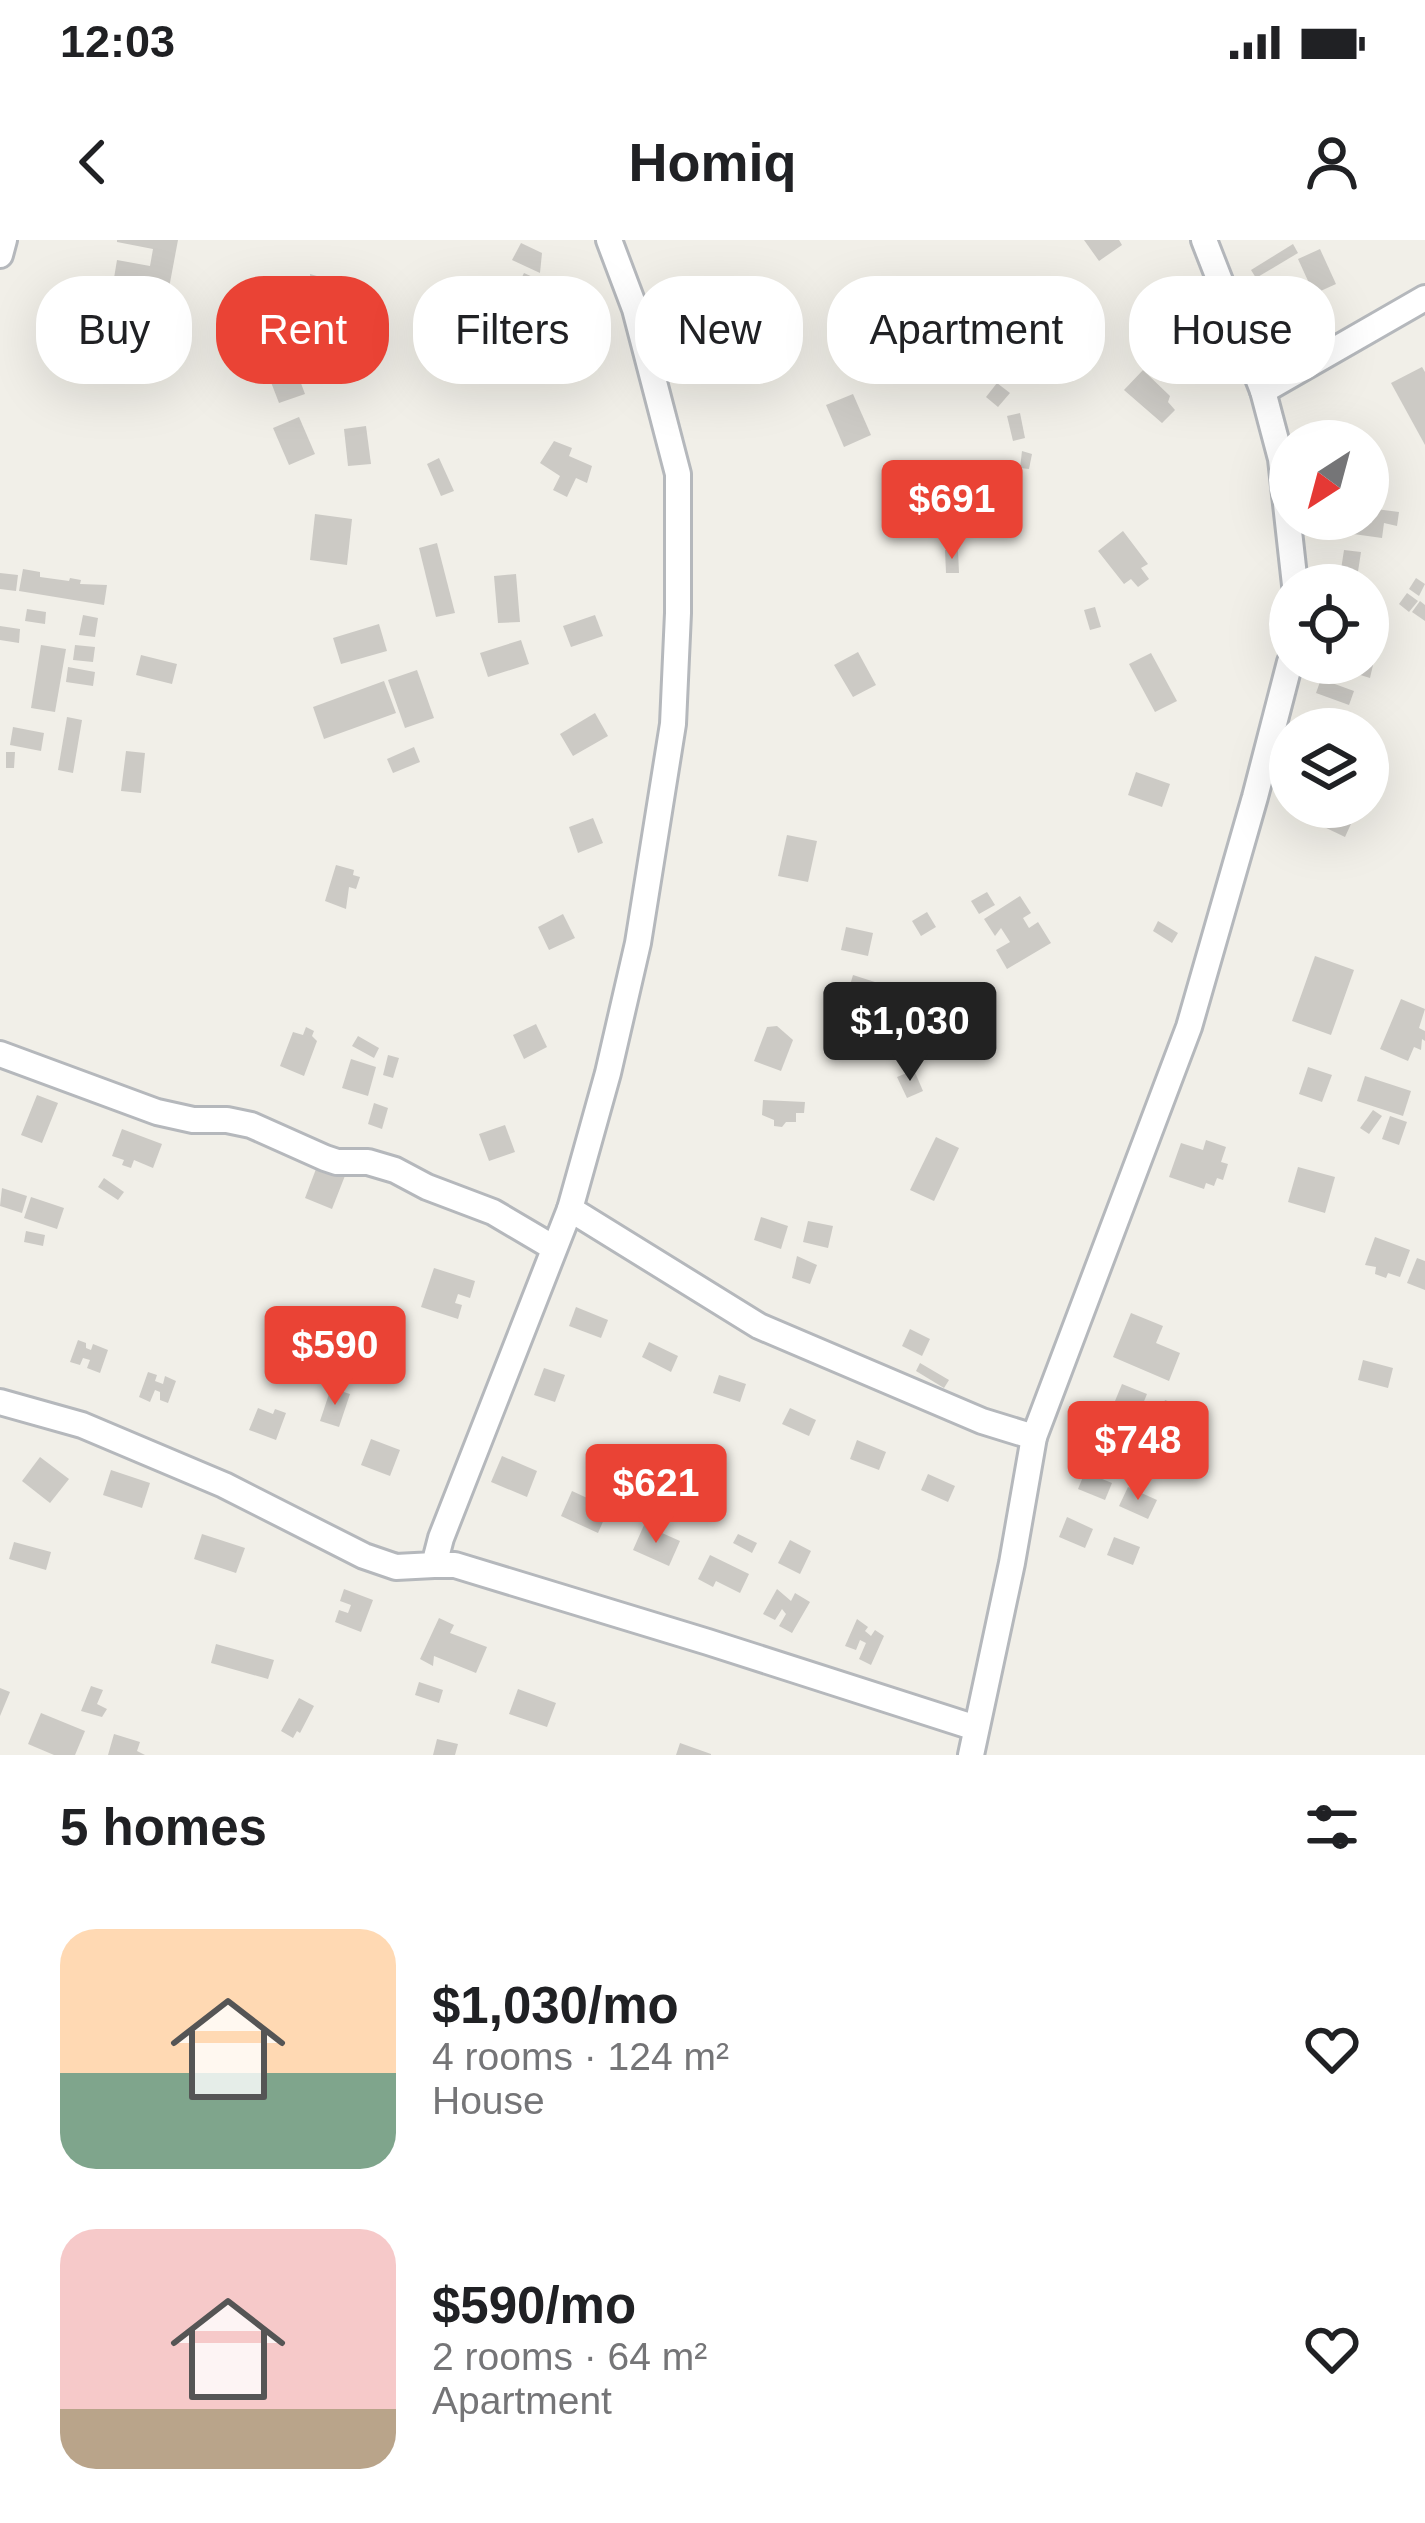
<!DOCTYPE html>
<meta charset="utf-8">
<style>
:root{--surface:#fff;--page:#f6f6f6;--text:#202124;--muted:#757577;--accent:#ea4335}
body{margin:0;font-family:Helvetica,sans-serif;background:var(--page);color:var(--text);height:100vh;display:flex;flex-direction:column;font-size:45px;white-space:nowrap}
*{box-sizing:border-box;margin:0}
p{font-size:39px;color:var(--muted)}
.icon{flex:none;width:66px;height:66px;fill:none;stroke:currentColor;stroke-width:2;stroke-linecap:round;stroke-linejoin:round}
.map{position:relative;height:1515px;overflow:hidden}
.drawer{display:flex;flex-direction:column;background:var(--surface);flex:1}
.drawer>*{flex:none}
.guide{position:absolute;left:36px;top:36px;width:1353px;height:108px;display:flex;gap:24px}
.needle{width:78px;rotate:216deg}
.controls{position:absolute;left:1269px;top:180px;display:grid;gap:24px}
.controls a{display:grid;place-items:center;width:120px;height:120px;border-radius:50%;background:var(--surface);box-shadow:0 12px 48px #0002;font-size:60px}
.price{position:absolute;translate:-50% -102px;padding:0 27px;border-radius:12px;background:var(--accent);color:#fff;font-size:39px;line-height:78px;filter:drop-shadow(0 3px 6px #0008)}
.price::after{content:'';position:absolute;left:50%;top:72px;width:36px;height:27px;margin-left:-18px;background:inherit;clip-path:polygon(0 0,100% 0,50% 100%)}
.price.on{background:#222;color:#fff}
ul{padding:0;list-style:none}
li{display:flex;align-items:center;gap:36px;height:300px;padding:0 60px}
li span{display:grid;place-items:center;flex:none;width:336px;height:240px;border-radius:36px;color:#555}
li>.icon{margin-inline-start:auto}
span .icon{width:144px;height:144px;fill:#fffc;stroke-width:1}
li b{font-size:51px}
h2{display:flex;justify-content:space-between;align-items:center;height:144px;padding:0 60px;font-size:51px}
.pill{padding:0 42px;border-radius:48px;background:var(--surface);box-shadow:0 12px 48px #0002;font-size:42px;line-height:108px}
.pill.on{background:var(--accent);color:#fff}
.status{display:flex;justify-content:space-between;align-items:center;height:84px;padding:0 60px;background:var(--surface);direction:ltr}
.status svg{height:33px;fill:currentColor}
header{display:flex;justify-content:space-between;align-items:center;height:156px;padding:0 60px;background:var(--surface);font-size:54px;font-weight:700}
.map>svg:first-child{display:block}
.building{fill:#cccac5}
.lines{fill:none;stroke-linecap:round;stroke-linejoin:round}
.minor-casing{stroke:#b5b8bc;stroke-width:30}
.minor{stroke:#fff;stroke-width:24}
</style>
<div class="status"><b>12:03</b><svg viewBox="0 0 49 12"><path d="M0 12V9h3v3zM5 12V6h3v6zM10 12V3h3v9zM15 12V0h3v12zM26 1h20v11H26zM47 4h2v5h-2z"/></svg></div>
<header><svg class="icon" aria-label="back" viewBox="0 0 24 24"><path d="M15 5l-7 7 7 7"/></svg>Homiq<svg class="icon" aria-label="person" viewBox="0 0 24 24"><circle cx="12" cy="8" r="4"/><path d="M4 21q1-7 8-7t8 7"/></svg></header>
<div class="map">
<svg width="1425" height="1515" viewBox="0 0 1425 1515">
<rect width="100%" height="100%" fill="#f1efe8"/>
<g class="building">
<polygon points="117,0 178,0 169,48 114,38 117,20 150,26 153,9 117,2"/>
<polygon points="1084,0 1119,0 1122,5 1099,21"/>
<polygon points="521,3 542,13 540,33 512,20"/>
<polygon points="1293,4 1298,13 1256,38 1251,30"/>
<polygon points="1320,9 1336,44 1314,54 1298,19"/>
<polygon points="524,33 535,38 526,57 515,51"/>
<polygon points="310,34 334,41 336,62 313,63"/>
<polygon points="543,103 576,112 569,137 537,128"/>
<polygon points="290,114 305,154 279,163 264,124"/>
<polygon points="1422,127 1425,132 1425,205 1391,143"/>
<polygon points="1143,130 1170,156 1168,162 1175,170 1162,183 1124,150"/>
<polygon points="997,143 1010,153 998,167 986,157"/>
<polygon points="853,154 871,195 844,207 826,165"/>
<polygon points="1020,173 1025,198 1013,201 1007,176"/>
<polygon points="299,177 315,214 289,225 273,188"/>
<polygon points="366,186 371,224 348,226 344,189"/>
<polygon points="554,201 572,208 569,216 592,226 587,243 576,238 567,257 553,250 560,236 540,223"/>
<polygon points="1022,211 1032,214 1029,229 1020,228"/>
<polygon points="439,218 454,251 441,256 427,224"/>
<polygon points="943,246 957,246 957,270 942,270"/>
<polygon points="1368,268 1399,272 1397,286 1384,283 1382,298 1346,293 1348,279 1368,279"/>
<polygon points="315,274 352,279 347,325 310,320"/>
<polygon points="1123,291 1148,324 1141,328 1149,339 1138,347 1131,339 1124,344 1098,311"/>
<polygon points="437,303 455,373 436,377 419,308"/>
<polygon points="945,310 958,310 959,333 946,333"/>
<polygon points="1344,310 1361,312 1357,338 1340,336"/>
<polygon points="23,329 40,332 40,337 69,341 70,338 81,340 80,344 107,345 104,365 19,351"/>
<polygon points="0,333 18,335 16,351 0,349"/>
<polygon points="516,334 520,382 498,383 494,336"/>
<polygon points="1416,338 1425,344 1419,356 1409,349"/>
<polygon points="1407,353 1418,361 1409,372 1399,364"/>
<polygon points="1420,361 1425,365 1425,381 1412,372"/>
<polygon points="1095,367 1101,387 1090,390 1084,370"/>
<polygon points="27,369 46,372 45,384 25,381"/>
<polygon points="83,375 98,378 95,397 79,395"/>
<polygon points="595,375 603,396 571,407 563,386"/>
<polygon points="379,384 387,411 341,424 333,398"/>
<polygon points="0,386 20,389 19,403 0,400"/>
<polygon points="521,400 529,424 488,437 480,413"/>
<polygon points="41,405 66,409 55,472 31,468"/>
<polygon points="75,405 95,407 93,422 73,420"/>
<polygon points="858,412 876,445 853,457 834,425"/>
<polygon points="1151,413 1177,461 1155,472 1129,424"/>
<polygon points="141,415 177,424 172,444 136,435"/>
<polygon points="1322,423 1366,423 1373,425 1370,438"/>
<polygon points="68,427 95,432 93,446 66,442"/>
<polygon points="417,430 434,478 405,488 388,440"/>
<polygon points="1321,439 1354,451 1349,465 1316,453"/>
<polygon points="384,441 396,473 324,499 313,467"/>
<polygon points="595,473 608,496 573,516 560,494"/>
<polygon points="67,477 82,480 73,533 58,530"/>
<polygon points="13,487 44,493 41,511 10,505"/>
<polygon points="414,507 420,522 393,533 387,519"/>
<polygon points="126,511 145,513 141,553 121,551"/>
<polygon points="6,512 15,512 14,528 6,528"/>
<polygon points="1136,532 1170,544 1162,567 1128,555"/>
<polygon points="1298,567 1337,567 1355,575 1345,597 1295,573"/>
<polygon points="593,578 603,603 578,613 569,587"/>
<polygon points="787,595 817,601 808,642 778,636"/>
<polygon points="336,625 354,630 353,635 360,637 356,649 349,647 346,669 325,661"/>
<polygon points="987,652 995,665 979,674 971,661"/>
<polygon points="1020,656 1031,673 1023,678 1029,688 1038,682 1051,703 1007,729 996,710 1010,702 1001,688 995,696 984,679"/>
<polygon points="927,672 936,687 921,696 912,681"/>
<polygon points="563,674 575,698 549,710 538,687"/>
<polygon points="1158,681 1178,693 1172,703 1153,691"/>
<polygon points="846,687 873,693 868,716 841,710"/>
<polygon points="1315,716 1354,730 1331,795 1292,781"/>
<polygon points="853,735 878,743 876,750 881,752 879,758 874,757 869,772 879,776 871,797 841,786 848,765 838,761 845,743 850,745"/>
<polygon points="898,751 927,760 923,773 916,771 913,782 890,775"/>
<polygon points="1401,759 1425,769 1419,788 1425,791 1425,801 1422,799 1421,810 1414,807 1408,821 1380,809"/>
<polygon points="536,784 547,807 524,819 513,795"/>
<polygon points="777,786 793,800 781,831 754,821 767,787"/>
<polygon points="306,787 314,791 312,796 317,801 304,836 280,826 293,792 303,795"/>
<polygon points="358,796 379,808 374,818 352,806"/>
<polygon points="388,815 399,818 393,838 383,835"/>
<polygon points="351,819 376,827 368,856 342,848"/>
<polygon points="1308,827 1332,835 1322,862 1299,854"/>
<polygon points="914,830 923,851 907,858 897,837"/>
<polygon points="1365,836 1411,851 1403,876 1357,861"/>
<polygon points="37,855 58,863 42,903 21,895"/>
<polygon points="763,860 805,862 804,873 796,873 796,882 786,882 782,887 774,886 774,880 762,875"/>
<polygon points="374,863 388,868 382,889 368,884"/>
<polygon points="1373,870 1382,876 1369,894 1360,888"/>
<polygon points="1390,876 1407,882 1399,905 1382,899"/>
<polygon points="505,885 515,912 489,921 479,894"/>
<polygon points="122,889 162,904 153,928 134,920 131,928 122,925 124,920 112,916"/>
<polygon points="936,897 959,908 934,961 910,950"/>
<polygon points="1206,900 1226,907 1221,922 1228,924 1223,940 1217,938 1214,946 1206,943 1204,949 1169,937 1181,903 1203,910"/>
<polygon points="316,915 348,928 332,969 305,958 316,929 311,927"/>
<polygon points="1298,927 1335,937 1325,973 1288,962"/>
<polygon points="104,938 124,952 118,960 98,947"/>
<polygon points="2,948 27,956 22,973 0,966"/>
<polygon points="31,957 64,968 57,989 24,978"/>
<polygon points="761,977 788,986 781,1009 754,1000"/>
<polygon points="808,981 833,986 828,1008 803,1002"/>
<polygon points="26,991 45,995 43,1006 24,1002"/>
<polygon points="1375,997 1410,1010 1400,1037 1388,1033 1386,1038 1375,1034 1376,1027 1365,1025"/>
<polygon points="797,1016 817,1025 810,1044 792,1038"/>
<polygon points="1417,1018 1425,1021 1425,1050 1407,1043"/>
<polygon points="434,1028 475,1041 470,1058 458,1054 455,1063 462,1065 458,1079 421,1067"/>
<polygon points="576,1067 608,1080 601,1098 569,1086"/>
<polygon points="1131,1073 1163,1086 1156,1103 1180,1113 1169,1141 1113,1117"/>
<polygon points="910,1089 930,1099 922,1116 902,1106"/>
<polygon points="78,1100 86,1103 86,1108 91,1110 93,1104 108,1110 100,1133 87,1128 90,1120 83,1118 80,1125 70,1122"/>
<polygon points="649,1102 678,1116 671,1132 642,1117"/>
<polygon points="1363,1120 1393,1128 1388,1148 1358,1140"/>
<polygon points="920,1123 949,1140 944,1148 916,1131"/>
<polygon points="544,1128 565,1135 555,1162 534,1155"/>
<polygon points="148,1132 157,1135 155,1141 163,1144 165,1136 176,1141 168,1163 160,1160 160,1152 155,1150 150,1162 139,1157"/>
<polygon points="719,1135 746,1144 740,1162 713,1153"/>
<polygon points="1122,1144 1147,1154 1140,1171 1115,1161"/>
<polygon points="331,1148 350,1154 339,1187 320,1181"/>
<polygon points="1165,1160 1193,1171 1186,1189 1158,1178"/>
<polygon points="258,1168 273,1174 275,1169 286,1173 276,1200 249,1190"/>
<polygon points="790,1168 816,1180 809,1196 782,1184"/>
<polygon points="371,1199 400,1210 390,1236 361,1225"/>
<polygon points="857,1200 886,1212 879,1230 850,1219"/>
<polygon points="502,1216 537,1231 527,1257 491,1242"/>
<polygon points="40,1217 69,1239 50,1263 22,1241"/>
<polygon points="111,1230 150,1243 142,1268 103,1255"/>
<polygon points="1085,1232 1112,1243 1105,1260 1078,1249"/>
<polygon points="928,1234 955,1246 948,1262 921,1250"/>
<polygon points="1128,1247 1157,1260 1148,1279 1119,1266"/>
<polygon points="572,1251 609,1268 598,1293 561,1276"/>
<polygon points="1067,1277 1093,1289 1085,1308 1059,1297"/>
<polygon points="644,1285 680,1301 669,1326 633,1310"/>
<polygon points="202,1294 245,1308 236,1333 194,1319"/>
<polygon points="738,1294 757,1303 752,1313 733,1303"/>
<polygon points="1114,1297 1140,1307 1133,1325 1107,1315"/>
<polygon points="790,1300 811,1311 800,1334 778,1323"/>
<polygon points="14,1302 51,1312 46,1330 9,1319"/>
<polygon points="710,1315 749,1334 740,1353 716,1341 713,1347 698,1339"/>
<polygon points="344,1349 373,1360 361,1392 335,1382 339,1370 348,1373 351,1365 340,1361"/>
<polygon points="777,1349 791,1361 795,1353 810,1362 792,1393 779,1386 786,1374 782,1369 775,1380 763,1374"/>
<polygon points="439,1378 454,1385 450,1393 487,1407 476,1433 434,1416 433,1426 420,1419"/>
<polygon points="857,1379 868,1387 865,1391 871,1396 875,1390 884,1396 871,1425 859,1419 866,1403 860,1400 856,1410 845,1406"/>
<polygon points="216,1404 274,1420 268,1439 211,1423"/>
<polygon points="419,1442 443,1450 439,1463 415,1455"/>
<polygon points="91,1446 103,1450 97,1464 107,1469 102,1477 81,1471"/>
<polygon points="0,1448 10,1452 0,1476"/>
<polygon points="518,1449 556,1463 547,1487 509,1474"/>
<polygon points="299,1458 314,1466 300,1493 297,1491 293,1498 281,1491"/>
<polygon points="41,1473 85,1491 75,1515 54,1515 28,1504"/>
<polygon points="114,1494 140,1502 137,1511 145,1515 108,1515"/>
<polygon points="437,1499 458,1504 455,1515 433,1515"/>
<polygon points="680,1503 711,1514 711,1515 676,1515"/>
</g>
<g class="lines">
<defs>
<g id="minor">
<polyline points="609,0 635,69 678,234 678,373 673,484 638,703 608,833 570,969 759,1086 982,1181 1034,1197"/>
<polyline points="1204,0 1263,151 1281,219 1295,345"/>
<polyline points="0,15 4,0"/>
<polyline points="1263,151 1425,58"/>
<polyline points="0,814 157,872 193,880 227,880 251,885 325,918 337,922 368,922 395,930 427,947 493,972 554,1008"/>
<polyline points="0,1162 82,1185 224,1245 364,1316 396,1327 434,1325 441,1298 570,969"/>
<polyline points="434,1325 455,1325 708,1402 976,1488"/>
<polyline points="971,1515 1012,1323 1034,1197 1189,787 1255,557 1290,422"/>
</g>
</defs>
<use href="#minor" class="minor-casing"/>
<use href="#minor" class="minor"/>
</g>
</svg>
<div class="controls">
<a><svg class="needle" viewBox="-14 -14 28 28"><path d="M0-13l5 13h-10z" fill="#e53935"/><path d="M0 13l5-13h-10z" fill="#757577"/></svg></a>
<a><svg class="icon" aria-label="locate" viewBox="0 0 24 24"><circle cx="12" cy="12" r="6"/><path d="M12 2v4M12 18v4M2 12h4M18 12h4"/></svg></a>
<a><svg class="icon" aria-label="layers" viewBox="0 0 24 24"><path d="M12 4l9 5-9 5-9-5zM3 14l9 5 9-5"/></svg></a>
</div>
<b class="price" style="left:952px;top:322px">$691</b>
<b class="price on" style="left:910px;top:844px">$1,030</b>
<b class="price" style="left:335px;top:1168px">$590</b>
<b class="price" style="left:1138px;top:1263px">$748</b>
<b class="price" style="left:656px;top:1306px">$621</b>
<div class="guide">
<a class="pill">Buy</a>
<a class="pill on">Rent</a>
<a class="pill">Filters</a>
<a class="pill">New</a>
<a class="pill">Apartment</a>
<a class="pill">House</a>
</div>
</div>
<section class="drawer">
<h2>5 homes<svg class="icon" aria-label="filters" viewBox="0 0 24 24"><path d="M4 7h16M4 17h16"/><circle cx="9" cy="7" r="2"/><circle cx="15" cy="17" r="2"/></svg></h2>
<ul>
<li><span style="background:linear-gradient(#ffd9b3 60%,#7fa58c 0)"><svg class="icon" aria-label="home" viewBox="0 0 24 24"><path d="M3 11l9-7 9 7M6 9v11h12V9"/></svg></span><div><b>$1,030/mo</b><p>4 rooms · 124 m²</p><p>House</p></div><svg class="icon" aria-label="heart" viewBox="0 0 24 24"><path d="M12 20l-8-8c-3-5 5-10 8-4 3-6 11-1 8 4z"/></svg></li>
<li><span style="background:linear-gradient(#f6c9c9 75%,#b9a48a 0)"><svg class="icon" aria-label="home" viewBox="0 0 24 24"><path d="M3 11l9-7 9 7M6 9v11h12V9"/></svg></span><div><b>$590/mo</b><p>2 rooms · 64 m²</p><p>Apartment</p></div><svg class="icon" aria-label="heart" viewBox="0 0 24 24"><path d="M12 20l-8-8c-3-5 5-10 8-4 3-6 11-1 8 4z"/></svg></li>
</ul>
</section>
